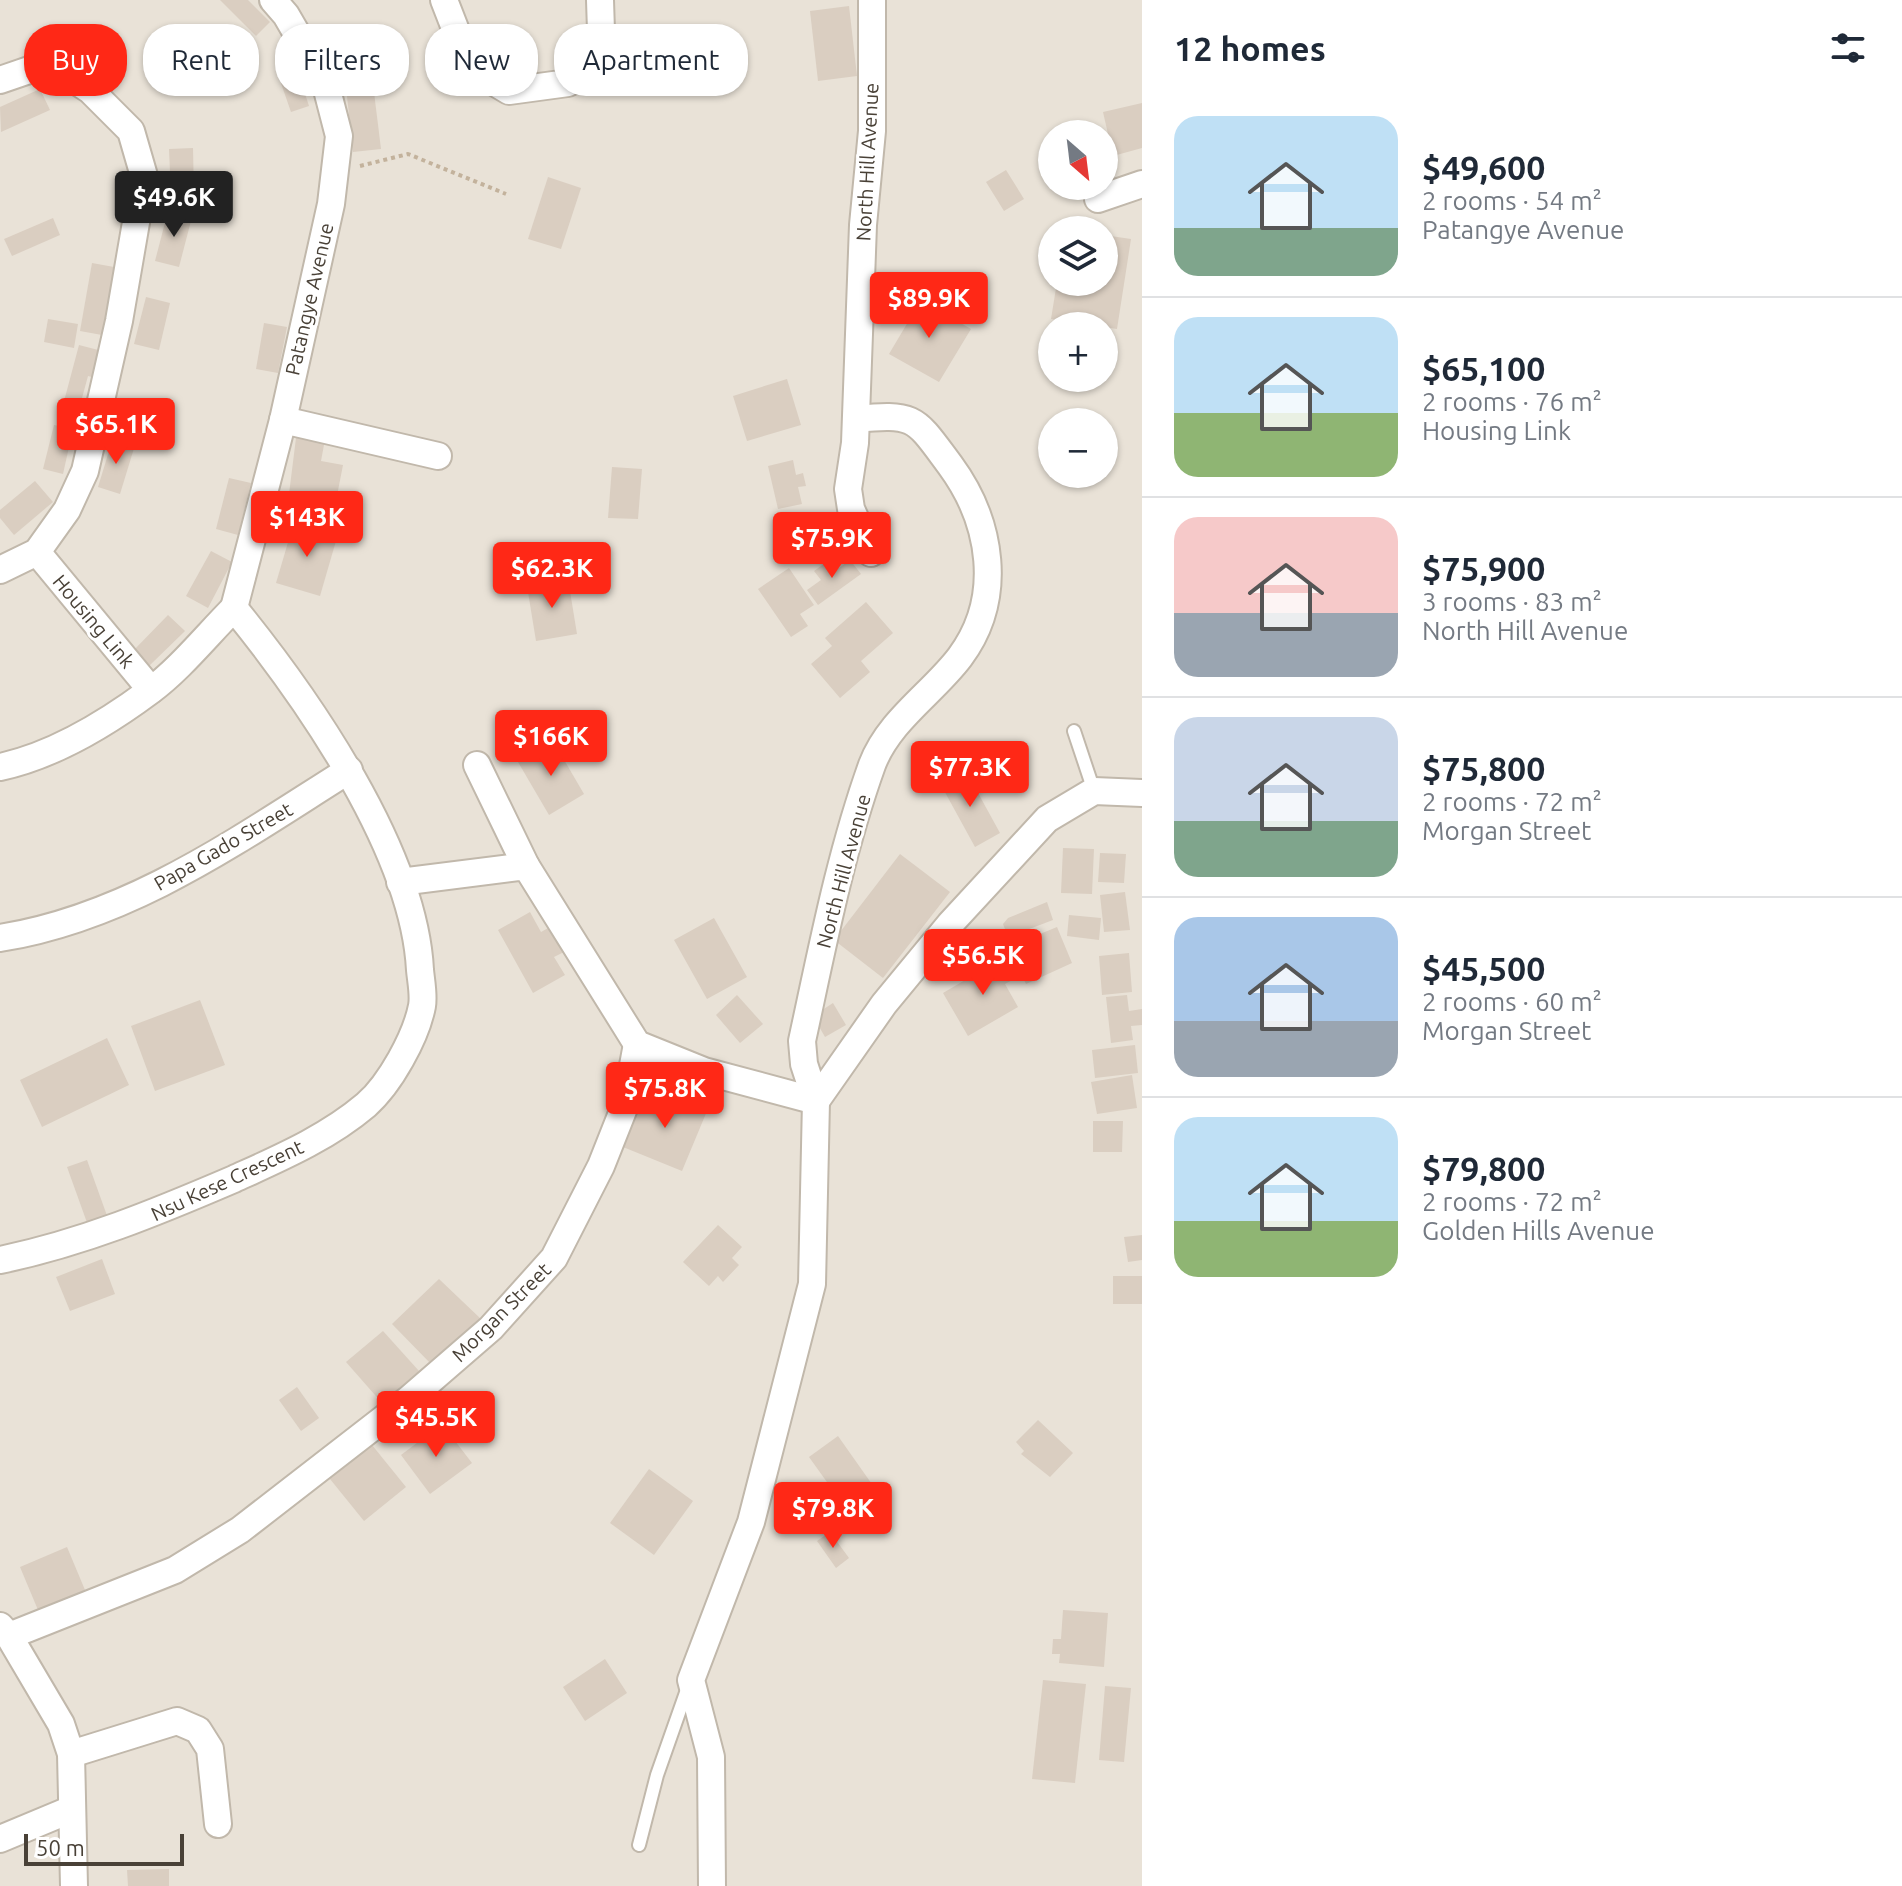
<!DOCTYPE html>
<meta charset="utf-8">
<style>
:root{--surface:#fff;--page:#f6f6f7;--text:#1f2937;--muted:#747a83;--line:#e0e1e3;--accent:#ff2816}
body{margin:0;font-family:Ubuntu,sans-serif;background:var(--page);color:var(--text);height:100vh;display:flex;flex-direction:column;font-size:30px;white-space:nowrap}
*{box-sizing:border-box;margin:0}
p{font-size:26px;color:var(--muted)}
.icon{flex:none;width:44px;height:44px;fill:none;stroke:currentColor;stroke-width:2;stroke-linecap:round;stroke-linejoin:round}
.map{position:relative;flex:1;overflow:hidden}
.drawer{display:flex;flex-direction:column;background:var(--surface);width:760px}
.drawer>*{flex:none}
.banner{position:absolute;left:24px;top:24px;width:760px;height:72px;display:flex;gap:16px}
.needle{width:52px;rotate:152deg}
.controls{position:absolute;left:1038px;top:120px;display:grid;gap:16px}
.controls a{display:grid;place-items:center;width:80px;height:80px;border-radius:50%;background:var(--surface);box-shadow:0 2px 6px #0004;font-size:40px}
.scale{position:absolute;left:24px;bottom:20px;width:160px;box-sizing:border-box;padding-left:8px;border:4px solid #494137;border-top:0;font-size:22px;line-height:28px;white-space:nowrap;color:#494137;-webkit-text-stroke:6px #fff;paint-order:stroke}
.price{position:absolute;translate:-50% -68px;padding:0 18px;border-radius:8px;background:var(--accent);color:#fff;font-size:26px;line-height:52px;filter:drop-shadow(0 2px 4px #0008)}
.price::after{content:'';position:absolute;left:50%;top:48px;width:24px;height:18px;margin-left:-12px;background:inherit;clip-path:polygon(0 0,100% 0,50% 100%)}
.price.active{background:#222;color:#fff}
ul{padding:0;list-style:none}
li{display:flex;align-items:center;gap:24px;height:200px;padding:0 32px}
li+li{border-top:2px solid var(--line)}
li span{display:grid;place-items:center;flex:none;width:224px;height:160px;border-radius:24px;color:#555}
li>.icon{margin-inline-start:auto}
span .icon{width:96px;height:96px;fill:#fffc;stroke-width:1}
li b{font-size:34px}
h2{display:flex;justify-content:space-between;align-items:center;height:96px;padding:0 32px;font-size:34px}
.pill{padding:0 28px;border-radius:32px;background:var(--surface);box-shadow:0 2px 6px #0004;font-size:28px;line-height:72px}
.pill.active{background:var(--accent);color:#fff}
main{display:flex;flex:1;min-height:0}
.map>svg:first-child{display:block}
.residential{fill:#e9e2d7;fill-rule:evenodd}
.building{fill:#dacec1}
.lines{fill:none;stroke-linecap:round;stroke-linejoin:round}
.lane-casing{stroke:#c1b8ab;stroke-width:16}
.street-casing{stroke:#c1b8ab;stroke-width:30}
.path{stroke:#c3b29c;stroke-width:4;stroke-dasharray:4 4;stroke-linecap:butt}
.lane{stroke:#fff;stroke-width:12}
.street{stroke:#fff;stroke-width:26}
.labels{text-anchor:middle;dominant-baseline:central;stroke-width:6;stroke-linejoin:round;paint-order:stroke}
.street-label{font-size:20px;fill:#494137;stroke:#fff}
</style>
<main>
<div class="map">
<svg width="1142" height="1886" viewBox="0 0 1142 1886">
<rect width="100%" height="100%" fill="#f5f0e9"/>
<path class="residential" d="M0 0H1142V1886H0ZM1052 134H1104V186H1052ZM1052 230H1104V282H1052ZM1052 326H1104V378H1052ZM1052 422H1104V474H1052Z"/>
<g class="building">
<polygon points="220,0 248,0 270,22 256,36"/>
<polygon points="849,6 857,76 818,81 810,11"/>
<polygon points="73,36 123,70 109,90 59,56"/>
<polygon points="295,63 309,106 291,112 276,69"/>
<polygon points="373,84 381,149 353,152 346,87"/>
<polygon points="40,89 50,110 1,132 0,107"/>
<polygon points="1142,103 1142,148 1113,156 1103,112"/>
<polygon points="193,148 194,193 171,195 169,149"/>
<polygon points="1006,170 1024,199 1004,211 986,182"/>
<polygon points="548,177 581,188 561,249 528,239"/>
<polygon points="168,211 192,217 179,267 155,261"/>
<polygon points="53,218 60,235 12,256 4,239"/>
<polygon points="1104,235 1131,239 1117,329 1051,319 1057,282 1104,282"/>
<polygon points="92,263 114,267 102,335 80,331"/>
<polygon points="146,297 170,303 159,350 134,344"/>
<polygon points="916,297 971,329 939,382 889,354 908,322 903,320"/>
<polygon points="48,319 78,324 74,348 44,342"/>
<polygon points="264,323 287,327 278,373 256,369"/>
<polygon points="79,345 106,352 99,379 88,376 79,409 63,405"/>
<polygon points="787,379 801,425 747,441 733,396"/>
<polygon points="54,425 73,429 63,474 43,469"/>
<polygon points="297,430 326,434 321,461 343,465 334,511 288,502"/>
<polygon points="113,438 135,445 120,494 98,487"/>
<polygon points="793,460 796,475 803,473 806,486 798,487 802,504 778,509 768,466"/>
<polygon points="612,467 642,469 638,519 608,518"/>
<polygon points="229,478 251,483 238,535 216,529"/>
<polygon points="35,481 53,502 14,535 0,518 0,510"/>
<polygon points="294,522 338,534 320,596 276,583"/>
<polygon points="211,551 232,562 208,608 186,596"/>
<polygon points="850,560 861,574 818,605 807,590 821,580 814,571 828,561 835,571"/>
<polygon points="789,568 814,605 800,614 808,626 791,637 758,589"/>
<polygon points="568,579 577,634 536,641 527,586"/>
<polygon points="866,602 893,633 861,661 870,672 840,698 811,664 832,646 825,638"/>
<polygon points="168,615 185,631 149,666 133,651"/>
<polygon points="553,741 584,794 549,815 518,762"/>
<polygon points="966,771 1000,833 975,847 941,785"/>
<polygon points="1063,848 1094,849 1092,894 1061,893"/>
<polygon points="1100,853 1126,854 1124,883 1098,882"/>
<polygon points="900,854 950,892 883,978 834,940"/>
<polygon points="1125,892 1130,930 1104,932 1100,895"/>
<polygon points="1047,902 1053,920 1008,937 1003,924 1008,918"/>
<polygon points="530,912 541,932 550,927 564,952 554,957 565,975 533,993 498,930"/>
<polygon points="1069,915 1101,918 1099,940 1067,936"/>
<polygon points="714,918 747,977 707,999 674,940"/>
<polygon points="1057,927 1072,963 1026,984 1008,947"/>
<polygon points="1129,953 1132,992 1102,995 1099,956"/>
<polygon points="1006,956 1018,977 1005,984 1018,1007 968,1036 943,993"/>
<polygon points="737,995 763,1024 740,1043 716,1015"/>
<polygon points="1127,995 1129,1011 1142,1009 1142,1025 1131,1026 1133,1040 1111,1043 1106,997"/>
<polygon points="200,1000 225,1065 155,1091 131,1026"/>
<polygon points="833,1003 846,1025 825,1037 813,1016"/>
<polygon points="107,1038 129,1085 42,1127 20,1080"/>
<polygon points="1135,1045 1138,1073 1095,1078 1092,1050"/>
<polygon points="1132,1075 1137,1108 1097,1114 1091,1082"/>
<polygon points="647,1091 707,1111 682,1171 623,1147"/>
<polygon points="1093,1121 1123,1121 1122,1152 1093,1152"/>
<polygon points="87,1160 110,1224 90,1231 67,1167"/>
<polygon points="718,1225 742,1247 732,1258 739,1265 723,1282 718,1276 709,1286 683,1262"/>
<polygon points="1142,1235 1142,1260 1128,1262 1124,1237"/>
<polygon points="102,1259 115,1294 70,1311 56,1277"/>
<rect x="1113" y="1276" width="29" height="28"/>
<polygon points="439,1279 482,1320 433,1366 392,1324"/>
<polygon points="383,1331 419,1371 382,1403 346,1362"/>
<polygon points="297,1387 319,1418 301,1431 279,1400"/>
<polygon points="1038,1420 1073,1453 1050,1477 1021,1454 1024,1451 1016,1442"/>
<polygon points="442,1424 472,1463 430,1494 401,1455"/>
<polygon points="838,1436 881,1497 852,1517 809,1457"/>
<polygon points="372,1445 406,1487 364,1521 330,1479"/>
<polygon points="649,1469 693,1501 654,1555 610,1523"/>
<polygon points="830,1532 849,1558 836,1568 817,1541"/>
<polygon points="67,1547 85,1590 38,1610 20,1567"/>
<polygon points="1063,1610 1108,1613 1104,1667 1059,1663 1060,1654 1052,1654 1053,1639 1061,1639"/>
<polygon points="605,1659 627,1693 585,1721 563,1687"/>
<polygon points="1043,1680 1086,1684 1075,1783 1032,1779"/>
<polygon points="1105,1686 1131,1688 1124,1762 1099,1760"/>
<polygon points="169,1869 169,1886 128,1886 127,1870"/>
</g>
<g class="lines">
<defs>
<g id="lane">
<polyline points="1074,731 1094,791"/>
<polyline points="639,1845 657,1775 688,1687"/>
</g>
<g id="street">
<polyline points="444,0 458,36 479,73 509,91 568,83 602,62 600,0"/>
<polyline points="0,80 35,68 64,73 90,90 131,131 144,176 119,321 85,471 67,510 37,552 0,570"/>
<polyline points="1098,199 1142,184"/>
<polyline points="283,420 438,456"/>
<polyline points="37,552 151,690"/>
<polyline points="871,553 851,509 848,489 855,443 863,225 872,131 872,0"/>
<polyline points="234,608 283,420 331,204 339,136 325,82 286,15 273,0"/>
<polyline points="477,765 526,866"/>
<path d="M0 767C52 756 107 723 150 691 180 669 207 635 234 608"/>
<polyline points="400,882 526,866 637,1044 704,1071 816,1101"/>
<path d="M0 938C131 917 239 839 349 770"/>
<polyline points="816,1101 884,1004 950,924 1047,819 1094,791 1142,793"/>
<path d="M0 1260C82 1243 157 1212 234 1179 280 1158 327 1138 366 1105 390 1084 416 1037 422 1006 424 995 421 981 420 970 414 851 308 699 234 608"/>
<polyline points="0,1626 9,1636 61,1724 71,1754 74,1886"/>
<polyline points="9,1636 175,1570 240,1530 409,1399 491,1328 554,1258 601,1166 626,1103 637,1044"/>
<polyline points="71,1754 177,1721 198,1730 210,1749 218,1824"/>
<polyline points="0,1839 72,1809"/>
<path d="M712 1886 711 1757 691 1680 751 1522 812 1284 816 1101 804 1064 802 1041C822 949 840 854 872 765 889 720 933 693 960 657 1004 598 992 522 950 465 915 418 916 413 856 419"/>
</g>
</defs>
<use href="#lane" class="lane-casing"/>
<use href="#street" class="street-casing"/>
<polyline class="path" points="360,166 408,154 506,194"/>
<use href="#lane" class="lane"/>
<use href="#street" class="street"/>
</g>
<g class="labels">
<g class="street-label">
<text transform="translate(867 162) rotate(-87)">North Hill Avenue</text>
<text transform="translate(309 299) rotate(-77)">Patangye Avenue</text>
<text transform="translate(94 621) rotate(50)">Housing Link</text>
<text transform="translate(223 846) rotate(-30)">Papa Gado Street</text>
<text transform="translate(843 871) rotate(-75)">North Hill Avenue</text>
<text transform="translate(227 1180) rotate(-25)">Nsu Kese Crescent</text>
<text transform="translate(501 1312) rotate(-45)">Morgan Street</text>
</g>
</g>
</svg>
<div class="controls">
<a><svg class="needle" viewBox="-14 -14 28 28"><path d="M0-13l5 13h-10z" fill="#e53935"/><path d="M0 13l5-13h-10z" fill="#747a83"/></svg></a>
<a><svg class="icon" aria-label="layers" viewBox="0 0 24 24"><path d="M12 4l9 5-9 5-9-5zM3 14l9 5 9-5"/></svg></a>
<a>+</a>
<a>−</a>
</div>
<div class="scale">50 m</div>
<b class="price active" style="left:174px;top:239px">$49.6K</b>
<b class="price" style="left:929px;top:340px">$89.9K</b>
<b class="price" style="left:116px;top:466px">$65.1K</b>
<b class="price" style="left:307px;top:559px">$143K</b>
<b class="price" style="left:832px;top:580px">$75.9K</b>
<b class="price" style="left:552px;top:610px">$62.3K</b>
<b class="price" style="left:551px;top:778px">$166K</b>
<b class="price" style="left:970px;top:809px">$77.3K</b>
<b class="price" style="left:983px;top:997px">$56.5K</b>
<b class="price" style="left:665px;top:1130px">$75.8K</b>
<b class="price" style="left:436px;top:1459px">$45.5K</b>
<b class="price" style="left:833px;top:1550px">$79.8K</b>
<div class="banner">
<a class="pill active">Buy</a>
<a class="pill">Rent</a>
<a class="pill">Filters</a>
<a class="pill">New</a>
<a class="pill">Apartment</a>
</div>
</div>
<section class="drawer">
<h2>12 homes<svg class="icon" aria-label="filters" viewBox="0 0 24 24"><path d="M4 7h16M4 17h16"/><circle cx="9" cy="7" r="2"/><circle cx="15" cy="17" r="2"/></svg></h2>
<ul>
<li><span style="background:linear-gradient(#bfe0f5 70%,#7fa58c 0)"><svg class="icon" aria-label="home" viewBox="0 0 24 24"><path d="M3 11l9-7 9 7M6 9v11h12V9"/></svg></span><div><b>$49,600</b><p>2 rooms · 54 m²</p><p>Patangye Avenue</p></div></li>
<li><span style="background:linear-gradient(#bfe0f5 60%,#8fb573 0)"><svg class="icon" aria-label="home" viewBox="0 0 24 24"><path d="M3 11l9-7 9 7M6 9v11h12V9"/></svg></span><div><b>$65,100</b><p>2 rooms · 76 m²</p><p>Housing Link</p></div></li>
<li><span style="background:linear-gradient(#f6c9c9 60%,#9aa5b1 0)"><svg class="icon" aria-label="home" viewBox="0 0 24 24"><path d="M3 11l9-7 9 7M6 9v11h12V9"/></svg></span><div><b>$75,900</b><p>3 rooms · 83 m²</p><p>North Hill Avenue</p></div></li>
<li><span style="background:linear-gradient(#c9d6e8 65%,#7fa58c 0)"><svg class="icon" aria-label="home" viewBox="0 0 24 24"><path d="M3 11l9-7 9 7M6 9v11h12V9"/></svg></span><div><b>$75,800</b><p>2 rooms · 72 m²</p><p>Morgan Street</p></div></li>
<li><span style="background:linear-gradient(#a9c7e8 65%,#9aa5b1 0)"><svg class="icon" aria-label="home" viewBox="0 0 24 24"><path d="M3 11l9-7 9 7M6 9v11h12V9"/></svg></span><div><b>$45,500</b><p>2 rooms · 60 m²</p><p>Morgan Street</p></div></li>
<li><span style="background:linear-gradient(#bfe0f5 65%,#8fb573 0)"><svg class="icon" aria-label="home" viewBox="0 0 24 24"><path d="M3 11l9-7 9 7M6 9v11h12V9"/></svg></span><div><b>$79,800</b><p>2 rooms · 72 m²</p><p>Golden Hills Avenue</p></div></li>
</ul>
</section>
</main>
